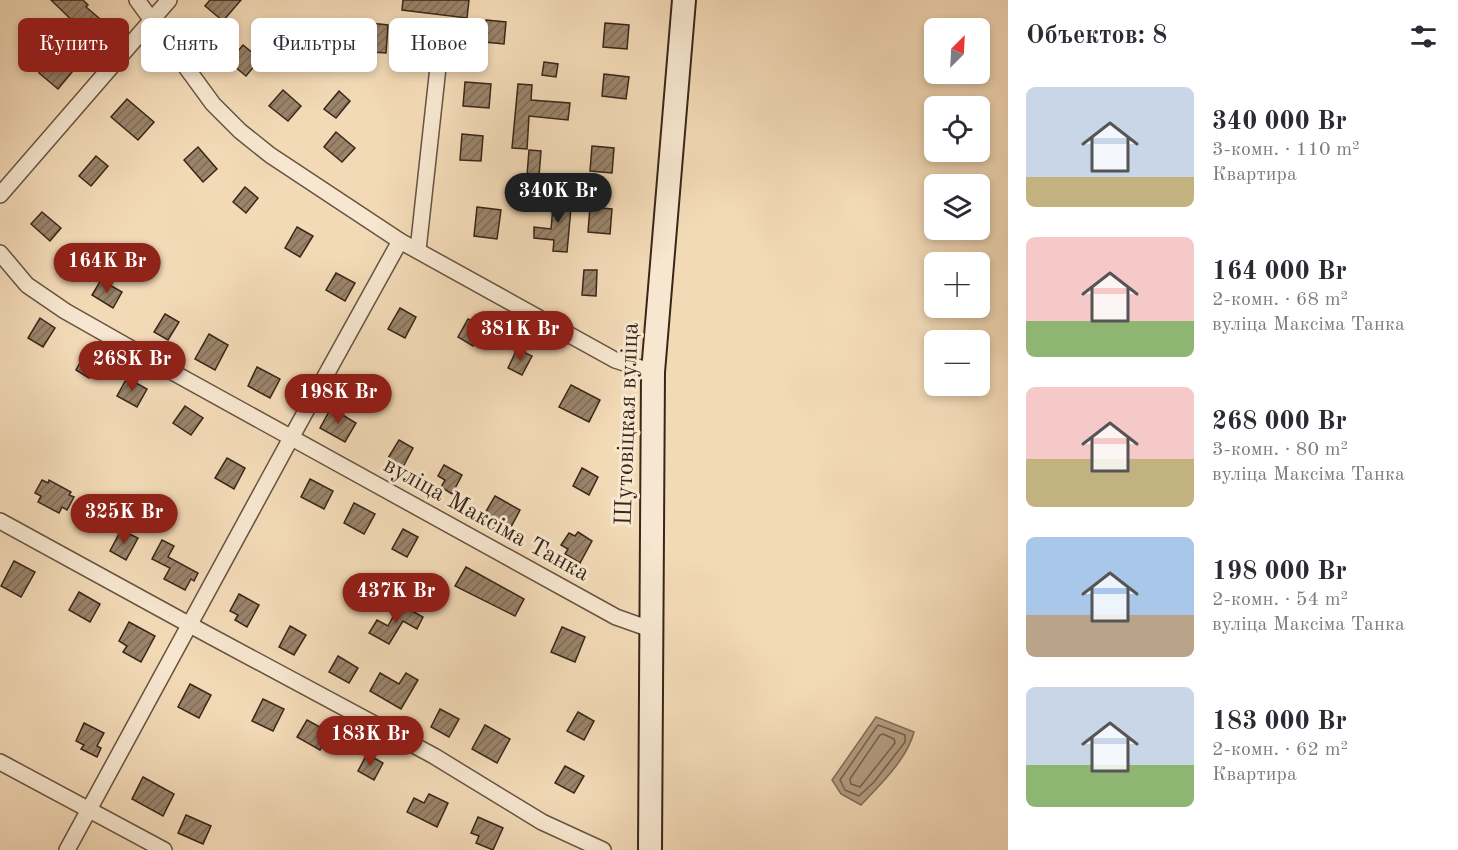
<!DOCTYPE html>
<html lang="ru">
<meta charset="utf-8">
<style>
:root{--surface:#fff;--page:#f7f7f7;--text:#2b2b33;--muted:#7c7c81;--accent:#8f2418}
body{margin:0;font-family:"Old Standard TT",serif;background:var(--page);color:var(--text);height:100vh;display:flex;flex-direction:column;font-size:22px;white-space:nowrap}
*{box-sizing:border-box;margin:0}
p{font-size:20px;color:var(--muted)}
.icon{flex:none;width:33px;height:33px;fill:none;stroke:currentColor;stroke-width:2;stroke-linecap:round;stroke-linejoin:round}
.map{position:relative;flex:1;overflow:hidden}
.sheet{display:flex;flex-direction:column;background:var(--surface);width:450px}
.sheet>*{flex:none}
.banner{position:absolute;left:18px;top:18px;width:570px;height:54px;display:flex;gap:12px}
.needle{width:39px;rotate:24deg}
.fabs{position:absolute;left:924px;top:18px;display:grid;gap:12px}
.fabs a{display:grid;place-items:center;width:66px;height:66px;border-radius:9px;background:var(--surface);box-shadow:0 3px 9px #0003;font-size:30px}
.price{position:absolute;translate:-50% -51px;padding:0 14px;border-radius:21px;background:var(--accent);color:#fff;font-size:20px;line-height:39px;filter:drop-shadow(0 2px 3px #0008)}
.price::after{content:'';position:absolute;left:50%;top:36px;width:18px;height:14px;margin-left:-9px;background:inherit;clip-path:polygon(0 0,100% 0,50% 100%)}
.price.current{background:#222;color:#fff}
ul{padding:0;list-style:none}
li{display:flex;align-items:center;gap:18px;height:150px;padding:0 18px}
li span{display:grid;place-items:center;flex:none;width:168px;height:120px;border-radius:9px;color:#555}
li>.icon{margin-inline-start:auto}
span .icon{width:72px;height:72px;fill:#fffc;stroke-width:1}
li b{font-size:26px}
h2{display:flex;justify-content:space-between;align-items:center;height:72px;padding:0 18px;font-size:26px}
.tag{padding:0 21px;border-radius:9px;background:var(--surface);box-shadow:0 3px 9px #0003;font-size:21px;line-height:54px}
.tag.current{background:var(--accent);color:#fff}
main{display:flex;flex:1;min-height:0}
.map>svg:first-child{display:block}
.water{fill:#b49d81;stroke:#836d57;stroke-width:1.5}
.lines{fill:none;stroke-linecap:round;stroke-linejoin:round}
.shore{stroke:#76624c;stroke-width:1.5}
.building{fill:url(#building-hatch);stroke:#392618;stroke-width:1.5}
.minor-casing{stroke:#685340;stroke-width:18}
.secondary-casing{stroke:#392618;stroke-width:26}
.minor{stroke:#f7e7d0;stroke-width:15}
.secondary{stroke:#f7e7d0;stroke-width:22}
.labels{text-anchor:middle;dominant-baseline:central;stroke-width:6;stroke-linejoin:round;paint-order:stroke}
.street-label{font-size:24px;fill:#392618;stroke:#f7e7d0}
</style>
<main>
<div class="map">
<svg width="1008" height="850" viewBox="0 0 1008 850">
<defs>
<pattern id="building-hatch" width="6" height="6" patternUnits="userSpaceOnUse" patternTransform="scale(1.5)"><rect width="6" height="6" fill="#9a846b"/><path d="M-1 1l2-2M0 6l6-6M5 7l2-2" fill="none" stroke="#7f6c57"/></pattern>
</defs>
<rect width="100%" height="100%" fill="#f3dab7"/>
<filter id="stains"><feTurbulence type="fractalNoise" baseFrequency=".00333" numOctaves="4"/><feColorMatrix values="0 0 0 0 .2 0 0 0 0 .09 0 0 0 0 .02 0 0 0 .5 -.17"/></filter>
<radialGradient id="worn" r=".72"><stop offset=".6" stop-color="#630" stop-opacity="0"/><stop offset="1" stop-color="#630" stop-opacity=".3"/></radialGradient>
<path class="water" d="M876 717 914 732C907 759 881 784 861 805L841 794 832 780Z"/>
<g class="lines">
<g class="shore">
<polygon points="878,725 905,735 905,742 874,782 859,796 845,790 840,780"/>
<polygon points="883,734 894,739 895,743 860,787 851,784 850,779 880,735"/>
</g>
</g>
<g class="building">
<polygon points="51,0 83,0 88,5 86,7 112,29 93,50 76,35 81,29"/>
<polygon points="210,0 241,0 223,21 205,6"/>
<polygon points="403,0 469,0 467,18 402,10"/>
<polygon points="486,20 506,22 504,44 484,42"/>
<polygon points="361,22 388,25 386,53 358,51"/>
<polygon points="605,23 629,25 627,49 603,47"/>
<polygon points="243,45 260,59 246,76 229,62"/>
<polygon points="58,50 77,66 58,89 39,73"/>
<polygon points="544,62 558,64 556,77 542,75"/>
<polygon points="604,74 629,77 626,99 602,96"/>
<polygon points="465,82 491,84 489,108 463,106"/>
<polygon points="518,84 532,85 531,100 570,103 568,120 529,116 527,149 512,148"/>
<polygon points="283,90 301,106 288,121 269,106"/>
<polygon points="339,91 350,101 336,118 324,109"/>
<polygon points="127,99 154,122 138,140 111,117"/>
<polygon points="336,132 355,148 342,162 324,147"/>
<polygon points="462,134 483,136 481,161 460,160"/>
<polygon points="592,146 614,148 612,173 590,171"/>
<polygon points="198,147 217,169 203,182 184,160"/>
<polygon points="529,150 541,151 539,176 527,175"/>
<polygon points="96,156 108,166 91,186 79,176"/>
<polygon points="245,187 258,198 246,213 233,202"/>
<polygon points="554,195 572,197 567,252 553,251 554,240 534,238 534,227 551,229"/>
<polygon points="477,207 501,210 497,239 474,236"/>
<polygon points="590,207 612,209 610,234 588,232"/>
<polygon points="42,212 61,228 50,241 31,224"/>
<polygon points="297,227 313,236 300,257 285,248"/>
<polygon points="584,270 597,270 596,296 582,295"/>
<polygon points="336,273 355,283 345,301 326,290"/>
<polygon points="101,280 122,292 113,308 92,295"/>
<polygon points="400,308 416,317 405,338 388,329"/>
<polygon points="165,314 179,322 168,340 154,332"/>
<polygon points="40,318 55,328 43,347 28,338"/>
<polygon points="468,319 484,327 473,346 458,337"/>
<polygon points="209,334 228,345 215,370 195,359"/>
<polygon points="96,345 109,352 102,364 99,361 89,378 76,370 86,352 90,354"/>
<polygon points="517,349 532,356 522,375 508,368"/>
<polygon points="257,367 280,379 270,398 248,386"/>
<polygon points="127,378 147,389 137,407 117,396"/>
<polygon points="571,385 600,400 589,422 559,407"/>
<polygon points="185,406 203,418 191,435 173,423"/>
<polygon points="331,408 356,423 345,442 320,428"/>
<polygon points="399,440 413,448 403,467 388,458"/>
<polygon points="227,458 245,468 234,489 215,478"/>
<polygon points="444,465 462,475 452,494 441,487 445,480 438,476"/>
<polygon points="582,468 598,477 589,495 573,486"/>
<polygon points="310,479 333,491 324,509 301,497"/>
<polygon points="42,480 48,483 49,480 71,492 69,495 74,497 67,510 62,507 59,513 38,502 41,496 35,493"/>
<polygon points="495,496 520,510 511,527 485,513"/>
<polygon points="354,503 375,514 364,534 344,523"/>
<polygon points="403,529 418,537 407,557 392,549"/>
<polygon points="121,530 138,538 126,560 110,551"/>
<polygon points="578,532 592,541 580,563 565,554 568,549 561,545 569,533 575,536"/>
<polygon points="162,540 174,546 168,557 198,573 194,581 191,579 185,590 164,579 170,568 152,559"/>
<polygon points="14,561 35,572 21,597 1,586"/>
<polygon points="466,567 524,599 515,616 455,586"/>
<polygon points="79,592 100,604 90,622 69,610"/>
<polygon points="239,594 259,605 247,627 235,620 238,615 230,611"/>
<polygon points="400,604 423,617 417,629 403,621 389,644 369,633 377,620 388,626"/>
<polygon points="129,622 155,636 141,662 123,652 127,646 119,641"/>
<polygon points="290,626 306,635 294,655 279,647"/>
<polygon points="562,627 585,637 575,662 551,652"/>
<polygon points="338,656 358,668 349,683 329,672"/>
<polygon points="380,673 399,684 406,673 418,680 401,709 370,691"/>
<polygon points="190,684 211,695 199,718 178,707"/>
<polygon points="263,699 284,709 273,731 252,721"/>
<polygon points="440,709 459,719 449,737 431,727"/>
<polygon points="578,712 594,721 584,740 567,731"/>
<polygon points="307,720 329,732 320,750 297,737"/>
<polygon points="84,723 104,733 97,746 101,748 97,757 81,749 84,745 76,741"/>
<polygon points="485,725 510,739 497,763 472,749"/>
<polygon points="367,754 383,763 374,780 358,771"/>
<polygon points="565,766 584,776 574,793 555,783"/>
<polygon points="143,777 174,794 163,816 132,799"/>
<polygon points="429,794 448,803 437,827 407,812 414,798 424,803"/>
<polygon points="186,815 211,826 203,844 178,833"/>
<polygon points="478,817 503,828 493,850 476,843 479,836 471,833"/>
</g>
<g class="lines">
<defs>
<g id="minor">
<polyline points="137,0 213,104 240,131 270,155 400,241 615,360 653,372"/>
<polyline points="0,195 169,0"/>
<polyline points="418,250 440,49"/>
<polyline points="0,253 27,285 65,311 176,374 616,617 650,629"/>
<polyline points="0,521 190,625 434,756 542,822 603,850"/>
<polyline points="0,762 164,850"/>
<polyline points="67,850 291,438 400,241"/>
</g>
<polyline id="secondary" points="650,850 653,372 684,0"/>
</defs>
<use href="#minor" class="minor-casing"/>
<use href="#secondary" class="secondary-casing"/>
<use href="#minor" class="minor"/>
<use href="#secondary" class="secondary"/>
</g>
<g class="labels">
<g class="street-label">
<text transform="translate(628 424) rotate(-88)">Шутовіцкая вуліца</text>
<text transform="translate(486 520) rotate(29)">вуліца Максіма Танка</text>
</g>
</g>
<rect width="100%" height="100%" filter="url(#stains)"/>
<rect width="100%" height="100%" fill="url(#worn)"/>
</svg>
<div class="fabs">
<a><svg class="needle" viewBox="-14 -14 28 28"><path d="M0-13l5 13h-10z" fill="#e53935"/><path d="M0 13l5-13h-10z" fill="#7c7c81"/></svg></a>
<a><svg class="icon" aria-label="locate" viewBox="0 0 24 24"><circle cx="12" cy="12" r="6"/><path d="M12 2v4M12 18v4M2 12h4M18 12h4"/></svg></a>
<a><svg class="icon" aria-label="layers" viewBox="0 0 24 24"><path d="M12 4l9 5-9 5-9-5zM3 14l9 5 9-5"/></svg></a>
<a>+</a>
<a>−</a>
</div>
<b class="price current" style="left:558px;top:224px">340K Br</b>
<b class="price" style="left:107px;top:294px">164K Br</b>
<b class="price" style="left:520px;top:362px">381K Br</b>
<b class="price" style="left:132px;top:392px">268K Br</b>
<b class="price" style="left:338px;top:425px">198K Br</b>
<b class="price" style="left:124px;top:545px">325K Br</b>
<b class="price" style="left:396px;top:624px">437K Br</b>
<b class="price" style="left:370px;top:767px">183K Br</b>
<div class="banner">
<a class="tag current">Купить</a>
<a class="tag">Снять</a>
<a class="tag">Фильтры</a>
<a class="tag">Новое</a>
</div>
</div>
<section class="sheet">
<h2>Объектов: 8<svg class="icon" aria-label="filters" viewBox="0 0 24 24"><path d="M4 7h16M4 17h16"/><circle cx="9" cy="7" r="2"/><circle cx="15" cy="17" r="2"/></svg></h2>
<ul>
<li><span style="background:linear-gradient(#c9d6e8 75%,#c2b280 0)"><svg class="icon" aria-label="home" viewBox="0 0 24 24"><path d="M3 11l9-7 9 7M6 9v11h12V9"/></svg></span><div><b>340 000 Br</b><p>3-комн. · 110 m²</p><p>Квартира</p></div></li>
<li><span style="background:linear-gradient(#f6c9c9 70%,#8fb573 0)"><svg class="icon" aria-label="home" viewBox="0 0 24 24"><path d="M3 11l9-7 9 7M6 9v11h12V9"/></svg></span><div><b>164 000 Br</b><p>2-комн. · 68 m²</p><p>вуліца Максіма Танка</p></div></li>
<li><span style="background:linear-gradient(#f6c9c9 60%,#c2b280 0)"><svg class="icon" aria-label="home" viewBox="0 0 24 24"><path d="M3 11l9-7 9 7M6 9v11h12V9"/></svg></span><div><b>268 000 Br</b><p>3-комн. · 80 m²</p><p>вуліца Максіма Танка</p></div></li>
<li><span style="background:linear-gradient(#a9c7e8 65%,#b9a48a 0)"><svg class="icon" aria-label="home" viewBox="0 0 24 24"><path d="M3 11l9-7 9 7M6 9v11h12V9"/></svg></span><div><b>198 000 Br</b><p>2-комн. · 54 m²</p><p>вуліца Максіма Танка</p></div></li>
<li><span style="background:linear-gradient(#c9d6e8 65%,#8fb573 0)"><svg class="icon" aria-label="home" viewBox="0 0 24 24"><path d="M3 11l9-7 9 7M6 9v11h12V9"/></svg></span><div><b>183 000 Br</b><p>2-комн. · 62 m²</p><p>Квартира</p></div></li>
</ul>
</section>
</main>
